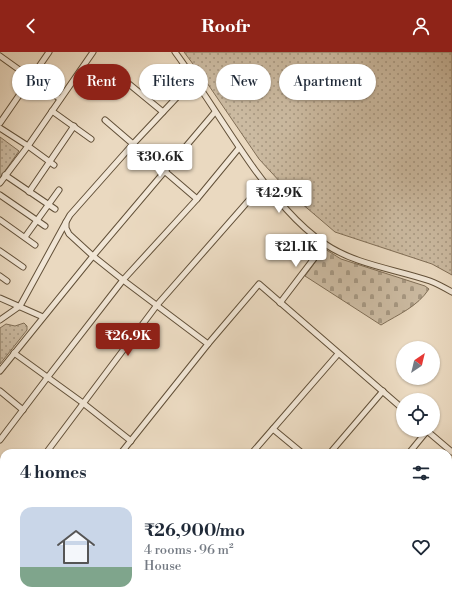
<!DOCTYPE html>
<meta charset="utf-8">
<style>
:root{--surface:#fff;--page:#f2f2f3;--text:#1f2937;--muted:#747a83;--accent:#8f2418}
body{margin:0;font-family:"Libre Bodoni",serif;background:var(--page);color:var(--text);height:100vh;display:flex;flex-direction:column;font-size:15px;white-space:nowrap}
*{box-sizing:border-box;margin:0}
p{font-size:13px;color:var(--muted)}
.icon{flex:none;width:22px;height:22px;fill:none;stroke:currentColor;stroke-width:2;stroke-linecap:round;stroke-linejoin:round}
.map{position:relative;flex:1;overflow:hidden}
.panel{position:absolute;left:0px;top:397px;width:452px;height:156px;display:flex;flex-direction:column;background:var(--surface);border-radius:12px 12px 0 0;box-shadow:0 1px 3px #0004}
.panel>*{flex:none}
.banner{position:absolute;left:12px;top:12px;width:428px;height:36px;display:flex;gap:8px}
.needle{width:26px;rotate:35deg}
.tools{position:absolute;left:396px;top:289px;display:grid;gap:8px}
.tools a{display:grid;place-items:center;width:44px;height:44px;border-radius:50%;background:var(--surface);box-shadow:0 1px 3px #0004;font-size:20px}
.price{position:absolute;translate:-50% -34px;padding:0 9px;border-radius:4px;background:#fff;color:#222;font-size:13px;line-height:26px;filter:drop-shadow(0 1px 2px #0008)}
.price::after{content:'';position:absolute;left:50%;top:24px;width:12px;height:9px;margin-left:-6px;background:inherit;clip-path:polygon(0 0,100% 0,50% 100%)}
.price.selected{background:var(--accent);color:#fff}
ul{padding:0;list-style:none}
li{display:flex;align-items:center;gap:12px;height:100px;padding:0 20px}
li span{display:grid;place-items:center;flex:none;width:112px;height:80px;border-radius:12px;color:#555}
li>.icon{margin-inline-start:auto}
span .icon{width:48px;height:48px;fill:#fffc;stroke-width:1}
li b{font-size:17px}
h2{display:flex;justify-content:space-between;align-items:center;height:48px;padding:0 20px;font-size:17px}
.tag{padding:0 14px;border-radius:18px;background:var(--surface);box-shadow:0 1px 3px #0004;font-size:14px;line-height:36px}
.tag.selected{background:var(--accent);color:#fff}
header{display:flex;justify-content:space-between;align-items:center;height:52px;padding:0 20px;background:var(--accent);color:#fff;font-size:18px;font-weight:800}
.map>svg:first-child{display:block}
.green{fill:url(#green-dots);stroke:#806e56}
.cemetery{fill:url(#cemetery-stones);stroke:#806e56}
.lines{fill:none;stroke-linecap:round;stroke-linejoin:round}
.street-casing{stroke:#625038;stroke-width:7}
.street{stroke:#f1e6d6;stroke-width:5}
</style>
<header><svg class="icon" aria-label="back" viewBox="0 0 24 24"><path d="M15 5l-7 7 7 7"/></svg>Roofr<svg class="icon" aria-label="person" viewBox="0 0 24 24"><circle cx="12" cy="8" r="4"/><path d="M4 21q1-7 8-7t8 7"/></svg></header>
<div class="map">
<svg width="452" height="553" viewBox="0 0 452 553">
<defs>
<pattern id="green-dots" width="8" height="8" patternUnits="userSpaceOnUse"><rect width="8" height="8" fill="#cbbaa1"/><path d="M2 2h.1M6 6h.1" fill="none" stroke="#a69781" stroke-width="1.8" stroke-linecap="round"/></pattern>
<pattern id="cemetery-stones" width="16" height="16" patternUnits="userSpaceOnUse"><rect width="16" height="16" fill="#cbbaa1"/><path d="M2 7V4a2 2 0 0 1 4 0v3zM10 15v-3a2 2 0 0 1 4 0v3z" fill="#a69781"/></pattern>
</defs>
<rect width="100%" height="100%" fill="#ead9c0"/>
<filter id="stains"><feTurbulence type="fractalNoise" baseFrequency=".005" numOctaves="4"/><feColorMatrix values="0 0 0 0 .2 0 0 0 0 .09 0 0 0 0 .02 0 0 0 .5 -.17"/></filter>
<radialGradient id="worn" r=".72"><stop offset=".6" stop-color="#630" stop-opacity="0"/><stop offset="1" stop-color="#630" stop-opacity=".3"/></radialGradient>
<g class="green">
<polygon points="184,0 452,0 452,223 432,212 335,180 294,145 259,107 205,28"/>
<polygon points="0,85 19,99 0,126"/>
<polygon points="24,271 27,274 27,278 0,312 0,276 6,272 15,274"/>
</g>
<path class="cemetery" d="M325 197 341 207 425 234 429 237C417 255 399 262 381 273L305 224Z"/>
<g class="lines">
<defs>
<g id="street">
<path d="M175 0C203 38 227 79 255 118 275 145 296 172 325 192 356 213 395 217 430 229 438 232 445 236 452 240"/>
<polyline points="0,4 60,47"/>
<polyline points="194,27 133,92 70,163 66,170 66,176 69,182 93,204 123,228 208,292"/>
<polyline points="129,32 163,60"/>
<polyline points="52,59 91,87"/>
<polyline points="105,68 197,147"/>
<polyline points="0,71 49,0"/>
<polyline points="0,76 28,94 0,131"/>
<polyline points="54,113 28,94 93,0"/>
<polyline points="5,123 55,157"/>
<polyline points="29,140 74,74"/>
<polyline points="0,143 45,174"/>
<polyline points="0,168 35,193"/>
<polyline points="25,185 59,138"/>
<polyline points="0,199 23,215"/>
<polyline points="0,224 7,229"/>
<polyline points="0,246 43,265"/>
<polyline points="280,251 325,192"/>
<polyline points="0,268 20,254 66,170"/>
<polyline points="14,301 83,351 131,389"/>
<polyline points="0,319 93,204 215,60"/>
<polyline points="0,339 23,358"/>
<polyline points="273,377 302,401"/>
<polyline points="426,378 452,400"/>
<polyline points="0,388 47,326 123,228 197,147 239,96"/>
<polyline points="46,401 157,253 264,131"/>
<polyline points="121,401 208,292 259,232 403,357"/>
<polyline points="252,401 338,302"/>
<polyline points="330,401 383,339"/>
<polyline points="409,401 427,379"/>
<polyline points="0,440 4,443"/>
<polyline points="448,444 452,439"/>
<polyline points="0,506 4,509"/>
<polyline points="448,509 452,505"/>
<polyline points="0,545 4,541"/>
<polyline points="108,549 113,553"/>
<polyline points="332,549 337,553"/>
<polyline points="165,553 169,549"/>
<polyline points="211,553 214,549"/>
<polyline points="408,553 412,549"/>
</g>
</defs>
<use href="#street" class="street-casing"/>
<use href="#street" class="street"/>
</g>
<rect width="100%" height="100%" filter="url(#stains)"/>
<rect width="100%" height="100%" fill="url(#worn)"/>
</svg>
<div class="tools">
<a><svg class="needle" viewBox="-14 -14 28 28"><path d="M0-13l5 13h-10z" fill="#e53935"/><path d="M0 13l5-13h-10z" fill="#747a83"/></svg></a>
<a><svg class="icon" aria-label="locate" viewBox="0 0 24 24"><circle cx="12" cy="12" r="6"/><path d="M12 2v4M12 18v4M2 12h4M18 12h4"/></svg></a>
</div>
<b class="price" style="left:160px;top:126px">₹30.6K</b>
<b class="price" style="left:279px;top:162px">₹42.9K</b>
<b class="price" style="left:296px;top:216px">₹21.1K</b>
<b class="price selected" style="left:128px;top:305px">₹26.9K</b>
<div class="banner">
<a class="tag">Buy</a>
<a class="tag selected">Rent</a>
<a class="tag">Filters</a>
<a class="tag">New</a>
<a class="tag">Apartment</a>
</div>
<section class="panel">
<h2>4 homes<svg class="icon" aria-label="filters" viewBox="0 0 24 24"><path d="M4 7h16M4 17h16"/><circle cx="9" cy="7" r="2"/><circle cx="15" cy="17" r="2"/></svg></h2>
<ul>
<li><span style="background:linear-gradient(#c9d6e8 75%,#7fa58c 0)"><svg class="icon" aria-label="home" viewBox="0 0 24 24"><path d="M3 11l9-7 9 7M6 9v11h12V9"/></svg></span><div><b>₹26,900/mo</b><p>4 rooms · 96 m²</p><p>House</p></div><svg class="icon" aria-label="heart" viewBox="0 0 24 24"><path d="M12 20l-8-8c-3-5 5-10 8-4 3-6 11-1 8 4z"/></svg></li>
</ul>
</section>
</div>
